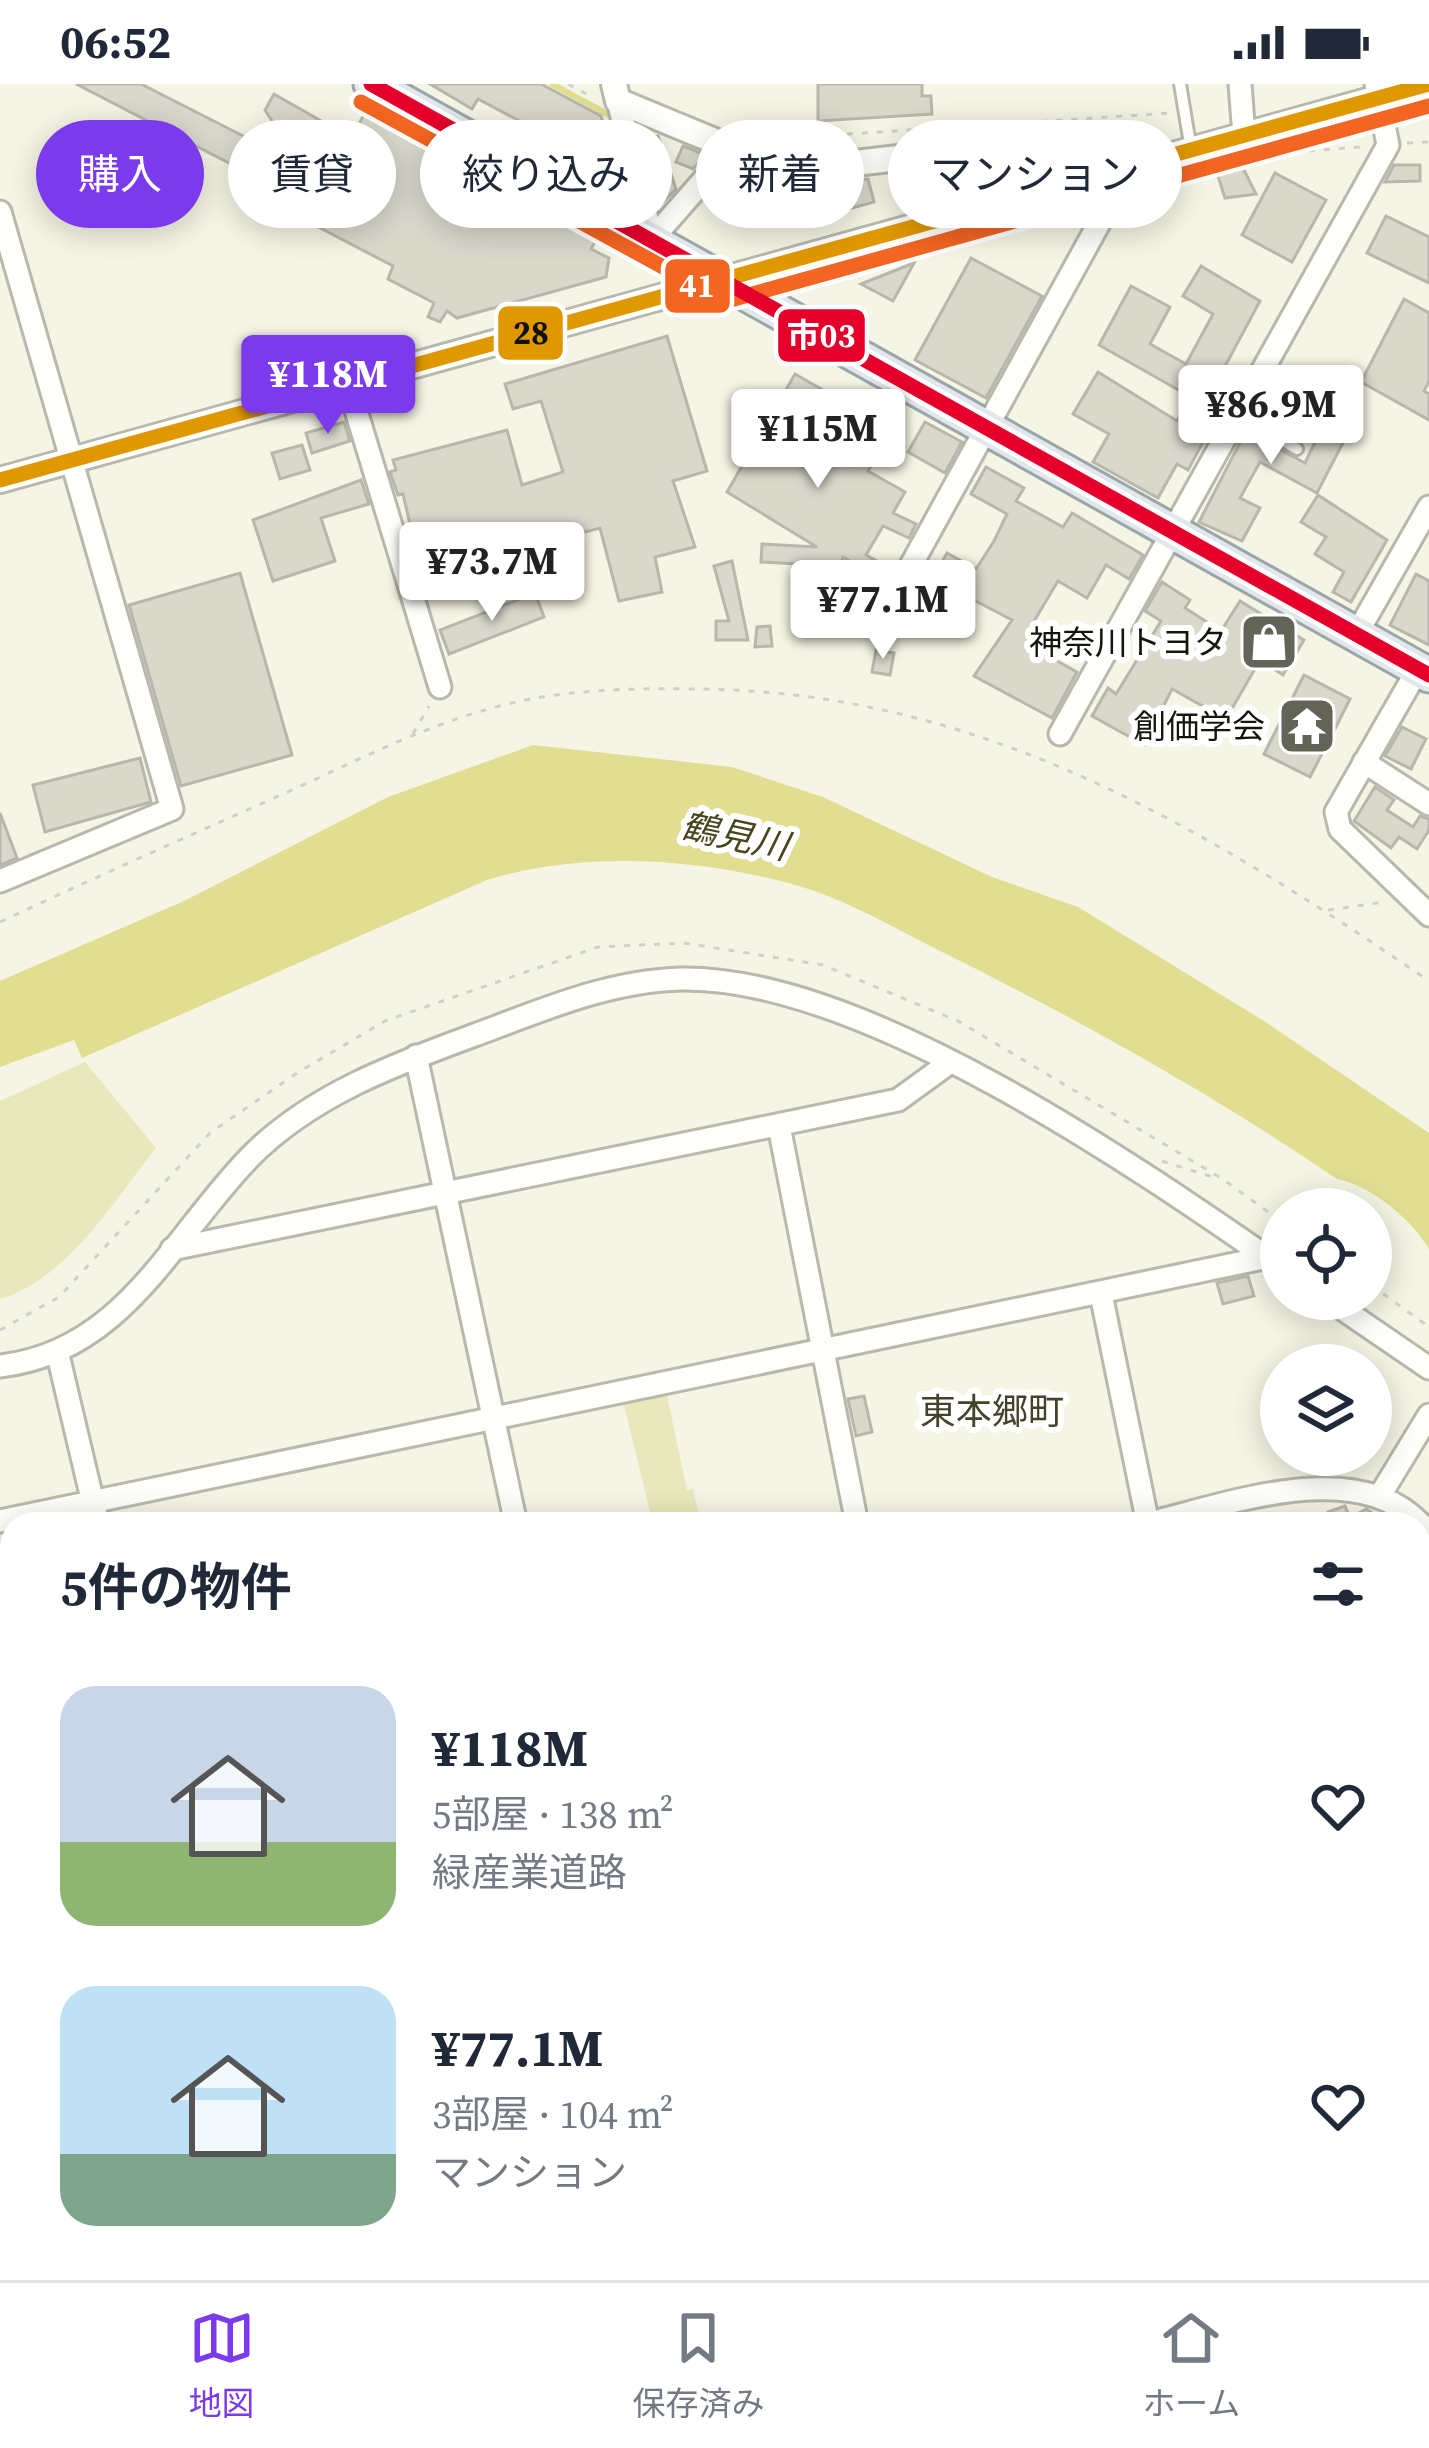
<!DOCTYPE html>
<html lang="ja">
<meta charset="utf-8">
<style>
:root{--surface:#fff;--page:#f2f2f3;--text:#1f2937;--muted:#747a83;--line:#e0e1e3;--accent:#7c3aed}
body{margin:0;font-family:"Source Serif 4","Noto Sans JP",serif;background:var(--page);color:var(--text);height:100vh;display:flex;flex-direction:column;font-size:45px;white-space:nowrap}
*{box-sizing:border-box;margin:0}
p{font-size:39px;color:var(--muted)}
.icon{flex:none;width:66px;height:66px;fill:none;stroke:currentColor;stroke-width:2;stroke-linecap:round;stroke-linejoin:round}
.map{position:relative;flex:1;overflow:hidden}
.side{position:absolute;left:0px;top:1428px;width:1431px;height:768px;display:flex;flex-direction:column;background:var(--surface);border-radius:36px 36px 0 0;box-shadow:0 6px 30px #0003}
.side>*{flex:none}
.banner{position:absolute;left:36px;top:36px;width:1359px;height:108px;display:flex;gap:24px}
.tools{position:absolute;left:1260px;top:1104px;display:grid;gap:24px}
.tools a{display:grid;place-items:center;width:132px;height:132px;border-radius:50%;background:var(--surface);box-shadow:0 6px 30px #0003;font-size:60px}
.price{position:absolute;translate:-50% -102px;padding:0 27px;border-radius:12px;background:#fff;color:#222;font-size:39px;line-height:78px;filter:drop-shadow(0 3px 6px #0008)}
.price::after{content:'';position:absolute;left:50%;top:72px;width:36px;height:27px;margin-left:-18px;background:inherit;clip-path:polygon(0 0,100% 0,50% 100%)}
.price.selected{background:var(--accent);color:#fff}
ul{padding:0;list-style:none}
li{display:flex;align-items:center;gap:36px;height:300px;padding:0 60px}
li span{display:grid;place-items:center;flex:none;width:336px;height:240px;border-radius:36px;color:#555}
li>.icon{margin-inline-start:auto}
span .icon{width:144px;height:144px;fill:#fffc;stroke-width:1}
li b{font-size:51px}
h2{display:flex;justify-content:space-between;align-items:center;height:144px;padding:0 60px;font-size:51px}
.tag{padding:0 42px;border-radius:54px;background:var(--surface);box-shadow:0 6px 30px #0003;font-size:42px;line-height:108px}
.tag.selected{background:var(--accent);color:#fff}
.status{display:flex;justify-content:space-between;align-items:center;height:84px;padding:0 60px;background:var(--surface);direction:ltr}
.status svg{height:33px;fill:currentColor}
.tab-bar{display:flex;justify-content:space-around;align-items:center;height:168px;border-top:3px solid var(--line);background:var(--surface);font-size:33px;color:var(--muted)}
.tab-bar a{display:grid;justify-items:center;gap:6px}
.tab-bar .selected{color:var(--accent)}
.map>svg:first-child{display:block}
.green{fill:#e9e8bc}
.water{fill:#e1de92}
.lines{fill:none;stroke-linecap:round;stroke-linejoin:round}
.stream{stroke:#e1de92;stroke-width:6}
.building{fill:#d8d8cb;stroke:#b7b7ab;stroke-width:3}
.service-casing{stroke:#b8b8ac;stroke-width:16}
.minor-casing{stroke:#b8b8ac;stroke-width:27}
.tertiary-casing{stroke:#b8b8ac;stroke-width:30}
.primary-casing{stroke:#9aa6a7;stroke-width:39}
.path{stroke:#cfcfcb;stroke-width:3;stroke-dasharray:6 9;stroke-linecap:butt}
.service{stroke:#fefefb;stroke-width:10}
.minor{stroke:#fefefb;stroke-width:21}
.tertiary{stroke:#fefefb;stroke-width:24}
.primary{stroke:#e1e7ea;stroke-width:33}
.bus-1-casing{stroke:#fff;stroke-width:24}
.bus-2-casing{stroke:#fff;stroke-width:24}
.bus-3-casing{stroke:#fff;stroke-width:24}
.bus-1{stroke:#e09801;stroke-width:15}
.bus-2{stroke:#f26522;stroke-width:15}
.bus-3{stroke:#e4002b;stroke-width:15}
.labels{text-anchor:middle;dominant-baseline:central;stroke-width:12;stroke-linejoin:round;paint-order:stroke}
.poi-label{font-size:33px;fill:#15150b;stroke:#fff;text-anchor:end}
.water-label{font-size:36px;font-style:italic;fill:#48461c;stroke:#fff}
.neighbourhood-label{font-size:36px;fill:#44432a;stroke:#fff}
.line-badge{stroke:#fff;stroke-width:4.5}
.badge-label{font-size:33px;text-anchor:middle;font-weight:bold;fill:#fff}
.pale-badge-label{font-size:33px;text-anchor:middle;font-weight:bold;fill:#111}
</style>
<div class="status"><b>06:52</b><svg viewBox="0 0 49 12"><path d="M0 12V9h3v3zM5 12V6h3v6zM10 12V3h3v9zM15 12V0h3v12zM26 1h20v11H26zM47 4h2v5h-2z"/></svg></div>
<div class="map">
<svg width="1429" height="2196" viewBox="0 0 1429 2196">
<rect width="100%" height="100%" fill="#f5f5e5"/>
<g class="green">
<path d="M85 978 156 1064C114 1116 68 1195 0 1215V1017Z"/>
<polygon points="666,1307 687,1406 693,1405 701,1440 653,1440 623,1317"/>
<polygon points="379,2184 483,2184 482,2196 359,2196"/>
</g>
<path class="water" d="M533 661 732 683 823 713 992 793 1078 823 1264 937 1429 1049V1165C1412 1136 1372 1102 1337 1095 1212 1010 1078 935 942 868 898 846 849 817 802 803 704 774 584 766 487 796L82 974 74 956 0 983V897L184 817 388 713Z"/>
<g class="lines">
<g class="stream">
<polyline points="552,0 611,32"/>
<polyline points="1419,1584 1429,1570"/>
<polyline points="1419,1613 1429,1611"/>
</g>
</g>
<g class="building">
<polygon points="76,0 141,0 251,56 233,81"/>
<polygon points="430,0 541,0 601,32 625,110 573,81 580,69 478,15 472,25"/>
<polygon points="818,0 922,0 922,12 931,12 932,30 818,37"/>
<polygon points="274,10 351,54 365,29 598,152 591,165 609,174 606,193 457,234 447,227 440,238 428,233 434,219 388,195 393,182 303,135 322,102 274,78 282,66 268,56 276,43 265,26"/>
<polygon points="658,52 676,105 661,120 643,56"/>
<polygon points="683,62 706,71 693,85 676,78"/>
<polygon points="1394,81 1420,81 1420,97 1385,98"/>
<polygon points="1242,82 1256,110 1225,114 1217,89"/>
<polygon points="1275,89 1326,116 1292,178 1242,151"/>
<polygon points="868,95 874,118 834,129 833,98"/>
<polygon points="1386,132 1429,153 1429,199 1367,169"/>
<polygon points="971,174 1042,212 986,314 915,276"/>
<polygon points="914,179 893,217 861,200"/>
<polygon points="1201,182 1260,217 1215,301 1206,296 1196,316 1099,261 1131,202 1170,223 1150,260 1186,280 1213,230 1183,212"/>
<polygon points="1404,215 1429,229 1429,298 1424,307 1429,310 1429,336 1361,298"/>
<polygon points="667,252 707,387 673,397 695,463 655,473 662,508 619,517 600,444 422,492 403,410 398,411 390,388 396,386 393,376 507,346 522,401 563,388 541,317 513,325 505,300"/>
<polygon points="1098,288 1177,337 1188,317 1217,332 1188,386 1177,380 1158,414 1093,378 1109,350 1073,330"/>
<polygon points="795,290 837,314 811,359 849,382 872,348 887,358 868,387 905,408 893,429 916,440 909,454 883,442 866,471 892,485 885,498 843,473 834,505 794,493 798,480 761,478 762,460 817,463 727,408"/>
<polygon points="1269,306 1348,349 1317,409 1260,378 1240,414 1260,424 1242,457 1199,438 1246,347 1305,379 1317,354 1264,324"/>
<polygon points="344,338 350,357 312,369 306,349"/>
<polygon points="925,338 962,358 945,389 908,368"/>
<polygon points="302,361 310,386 280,395 272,369"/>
<polygon points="986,383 1024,404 1016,417 1063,443 1072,429 1143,471 1129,495 1106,481 1087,514 1058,497 1030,544 1059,564 1052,574 1077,588 1052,634 974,592 1012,536 968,513 964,521 929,501 947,469 976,485 994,457 1007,430 971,410"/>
<polygon points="361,396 369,420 321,434 335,477 273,497 253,436"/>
<polygon points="1318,411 1387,456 1351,518 1333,508 1344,488 1315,470 1326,453 1301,438"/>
<polygon points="732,477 748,556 716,556 716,537 729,537 714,482"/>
<polygon points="240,489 292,671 181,702 129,521"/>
<polygon points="1416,490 1429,497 1429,561 1390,541"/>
<polygon points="1162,498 1190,516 1185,524 1221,547 1240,517 1304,556 1283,591 1260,576 1226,635 1172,605 1144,661 1092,632 1108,604 1116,610 1161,537 1145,527"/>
<polygon points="535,509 544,533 449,570 440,546"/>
<polygon points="770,542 772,562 755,563 757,543"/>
<polygon points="876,566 894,569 890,591 872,588"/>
<polygon points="1304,591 1350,615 1334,647 1321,640 1314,651 1327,660 1310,693 1264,670"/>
<polygon points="1402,643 1426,655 1411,685 1385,672"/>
<polygon points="140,674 151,718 45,748 33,701"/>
<polygon points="1375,703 1394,716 1387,726 1413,743 1420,732 1429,735 1429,746 1417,765 1399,753 1391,764 1354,737"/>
<polygon points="0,729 17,774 0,781"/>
<polygon points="1248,1192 1254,1212 1223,1220 1217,1199"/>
<polygon points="864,1312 872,1348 856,1352 848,1315"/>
<polygon points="1345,1422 1350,1434 1366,1425 1390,1440 1332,1440 1328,1428"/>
</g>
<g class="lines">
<defs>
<g id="service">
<polyline points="1180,0 1191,66"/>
<polyline points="1237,330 1297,365"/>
<polyline points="1419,1723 1429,1721"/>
<polyline points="1419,1782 1429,1780"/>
<polyline points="1419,1867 1429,1865"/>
<polyline points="1419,1939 1423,1938"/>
<polyline points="143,2184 154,2196"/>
</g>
<g id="minor">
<polyline points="1240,0 1244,52"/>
<polyline points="618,17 652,155"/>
<polyline points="0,128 172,725 0,797"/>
<polyline points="652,155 731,65"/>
<polyline points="348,300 440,603"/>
<polyline points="893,514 1130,83"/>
<polyline points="1356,551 1429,423"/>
<polyline points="1418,585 1336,728 1340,745 1429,831"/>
<polyline points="1060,650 1388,61 1376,0"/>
<polyline points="1364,678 1429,720"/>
<polyline points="416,972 516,1440"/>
<polyline points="779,1042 857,1440"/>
<polyline points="172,1165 898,1016 949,979"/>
<polyline points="1101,1210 1148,1440"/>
<polyline points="1328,1215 1429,1284"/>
<polyline points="58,1271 98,1440"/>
<path d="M0 1282C124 1268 171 1154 250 1073 310 1012 393 981 472 952 540 927 607 897 681 895 861 892 1134 1081 1281 1183"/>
<polyline points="1379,1413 1429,1331"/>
<polyline points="0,1437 1268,1173"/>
<path d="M1145 1440C1227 1421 1367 1366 1429 1450"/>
<polyline points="1419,1628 1429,1626"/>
<polyline points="0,1675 12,1672"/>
<polyline points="0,1918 12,1915"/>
<polyline points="1429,2031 1422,2068 1429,2072"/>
<polyline points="1128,2184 1132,2196"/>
<polyline points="84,2196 99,2184"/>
<polyline points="684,2196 690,2184"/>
<polyline points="1038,2196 1040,2184"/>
</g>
<g id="tertiary">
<polyline points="614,0 618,17 787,87 907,73 919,79 933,139"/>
<polyline points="0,396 1429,0"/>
<polyline points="0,2093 12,2085"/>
<polyline points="1419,2127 1429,2129"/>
</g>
<polyline id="primary" points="371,0 1429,591"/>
</defs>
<use href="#service" class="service-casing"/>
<use href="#minor" class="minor-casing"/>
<use href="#tertiary" class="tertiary-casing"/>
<use href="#primary" class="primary-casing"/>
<g class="path">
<polyline points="568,0 594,14"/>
<polyline points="935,46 948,102"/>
<polyline points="772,55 1170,29"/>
<polyline points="1407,59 1429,58"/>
<polyline points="1279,69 1361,63"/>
<polyline points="413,650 429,622"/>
<polyline points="1328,826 1384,818"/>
<path d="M0 838C96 793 193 750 290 707 356 677 422 643 492 624 556 606 623 604 690 605 977 605 1199 740 1429 897"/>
<polyline points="1162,1077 1216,1094"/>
<polyline points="1371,1201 1429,1243"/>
<polyline points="0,1246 59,1213 210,1049 297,989 385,937 598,863 684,859 823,881 958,937 1221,1094 1281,1137"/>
<polyline points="495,2184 535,2196 536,2191 516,2184"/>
<polyline points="483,2186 484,2184"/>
</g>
<use href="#service" class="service"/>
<use href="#minor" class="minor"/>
<use href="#tertiary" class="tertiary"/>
<use href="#primary" class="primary"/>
<defs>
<polyline id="bus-1" points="0,396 1429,0"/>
<g id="bus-2">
<polyline points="361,18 718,213"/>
<polyline points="734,215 1429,22"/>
</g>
<polyline id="bus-3" points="371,0 1429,591"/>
</defs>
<use href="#bus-1" class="bus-1-casing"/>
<use href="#bus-2" class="bus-2-casing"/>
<use href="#bus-3" class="bus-3-casing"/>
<use href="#bus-1" class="bus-1"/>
<use href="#bus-2" class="bus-2"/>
<use href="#bus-3" class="bus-3"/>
</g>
<defs>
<symbol id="shop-square" viewBox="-11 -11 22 22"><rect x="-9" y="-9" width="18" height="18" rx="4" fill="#636357" stroke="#fff"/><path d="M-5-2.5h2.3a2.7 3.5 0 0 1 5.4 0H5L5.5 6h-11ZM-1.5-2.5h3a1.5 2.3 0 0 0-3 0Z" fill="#fff"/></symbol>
<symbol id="temple-square" viewBox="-11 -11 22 22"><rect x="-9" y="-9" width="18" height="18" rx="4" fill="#636357" stroke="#fff"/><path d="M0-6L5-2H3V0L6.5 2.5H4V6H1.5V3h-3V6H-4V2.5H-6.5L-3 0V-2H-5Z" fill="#fff"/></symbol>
</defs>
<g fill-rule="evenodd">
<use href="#shop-square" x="1236" y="525" width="66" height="66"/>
<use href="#temple-square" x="1274" y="609" width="66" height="66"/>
</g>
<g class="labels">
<g class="poi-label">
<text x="1227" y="558">神奈川トヨタ</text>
<text x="1265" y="642">創価学会</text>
</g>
<g class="water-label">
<text transform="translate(735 752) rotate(12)">鶴見川</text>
</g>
<g class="neighbourhood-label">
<text x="992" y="1327">東本郷町</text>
</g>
</g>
<g class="line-badge">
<rect x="663" y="173" width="69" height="58" rx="12" fill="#f26522"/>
<rect x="496" y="220" width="69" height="58" rx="12" fill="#e09801"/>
<rect x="776" y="223" width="91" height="57" rx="12" fill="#e4002b"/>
</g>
<g class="badge-label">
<text x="697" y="213">41</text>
<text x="821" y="263">市03</text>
</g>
<g class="pale-badge-label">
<text x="531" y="260">28</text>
</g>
</svg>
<div class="tools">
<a><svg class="icon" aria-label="locate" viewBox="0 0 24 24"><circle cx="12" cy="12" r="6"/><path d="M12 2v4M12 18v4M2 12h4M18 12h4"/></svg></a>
<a><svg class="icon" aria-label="layers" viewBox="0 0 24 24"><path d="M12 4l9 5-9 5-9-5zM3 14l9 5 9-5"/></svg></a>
</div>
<b class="price selected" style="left:328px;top:353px">¥118M</b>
<b class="price" style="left:1271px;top:383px">¥86.9M</b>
<b class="price" style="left:818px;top:407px">¥115M</b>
<b class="price" style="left:492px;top:540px">¥73.7M</b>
<b class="price" style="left:883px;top:578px">¥77.1M</b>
<div class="banner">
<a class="tag selected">購入</a>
<a class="tag">賃貸</a>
<a class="tag">絞り込み</a>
<a class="tag">新着</a>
<a class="tag">マンション</a>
</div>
<section class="side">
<h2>5件の物件<svg class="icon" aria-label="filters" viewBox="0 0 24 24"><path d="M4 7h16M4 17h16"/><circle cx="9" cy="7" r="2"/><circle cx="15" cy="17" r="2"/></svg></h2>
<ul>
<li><span style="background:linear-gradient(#c9d6e8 65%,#8fb573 0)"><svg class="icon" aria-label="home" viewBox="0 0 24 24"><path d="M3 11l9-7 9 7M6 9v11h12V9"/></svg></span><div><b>¥118M</b><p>5部屋 · 138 m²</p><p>緑産業道路</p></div><svg class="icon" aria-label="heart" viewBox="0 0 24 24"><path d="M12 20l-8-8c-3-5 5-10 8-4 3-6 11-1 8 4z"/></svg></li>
<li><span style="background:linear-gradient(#bfe0f5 70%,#7fa58c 0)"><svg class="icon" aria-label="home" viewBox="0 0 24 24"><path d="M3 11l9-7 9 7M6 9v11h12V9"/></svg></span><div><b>¥77.1M</b><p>3部屋 · 104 m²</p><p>マンション</p></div><svg class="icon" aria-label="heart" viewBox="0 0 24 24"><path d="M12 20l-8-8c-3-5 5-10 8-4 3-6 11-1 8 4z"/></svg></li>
</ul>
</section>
</div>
<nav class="tab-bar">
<a class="selected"><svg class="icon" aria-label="map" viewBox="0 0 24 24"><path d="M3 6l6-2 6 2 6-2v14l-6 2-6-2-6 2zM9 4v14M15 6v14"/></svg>地図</a>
<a><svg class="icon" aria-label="saved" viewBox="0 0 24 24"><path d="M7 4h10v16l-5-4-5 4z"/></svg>保存済み</a>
<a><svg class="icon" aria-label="home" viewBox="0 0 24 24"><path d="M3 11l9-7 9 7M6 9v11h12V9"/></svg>ホーム</a>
</nav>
